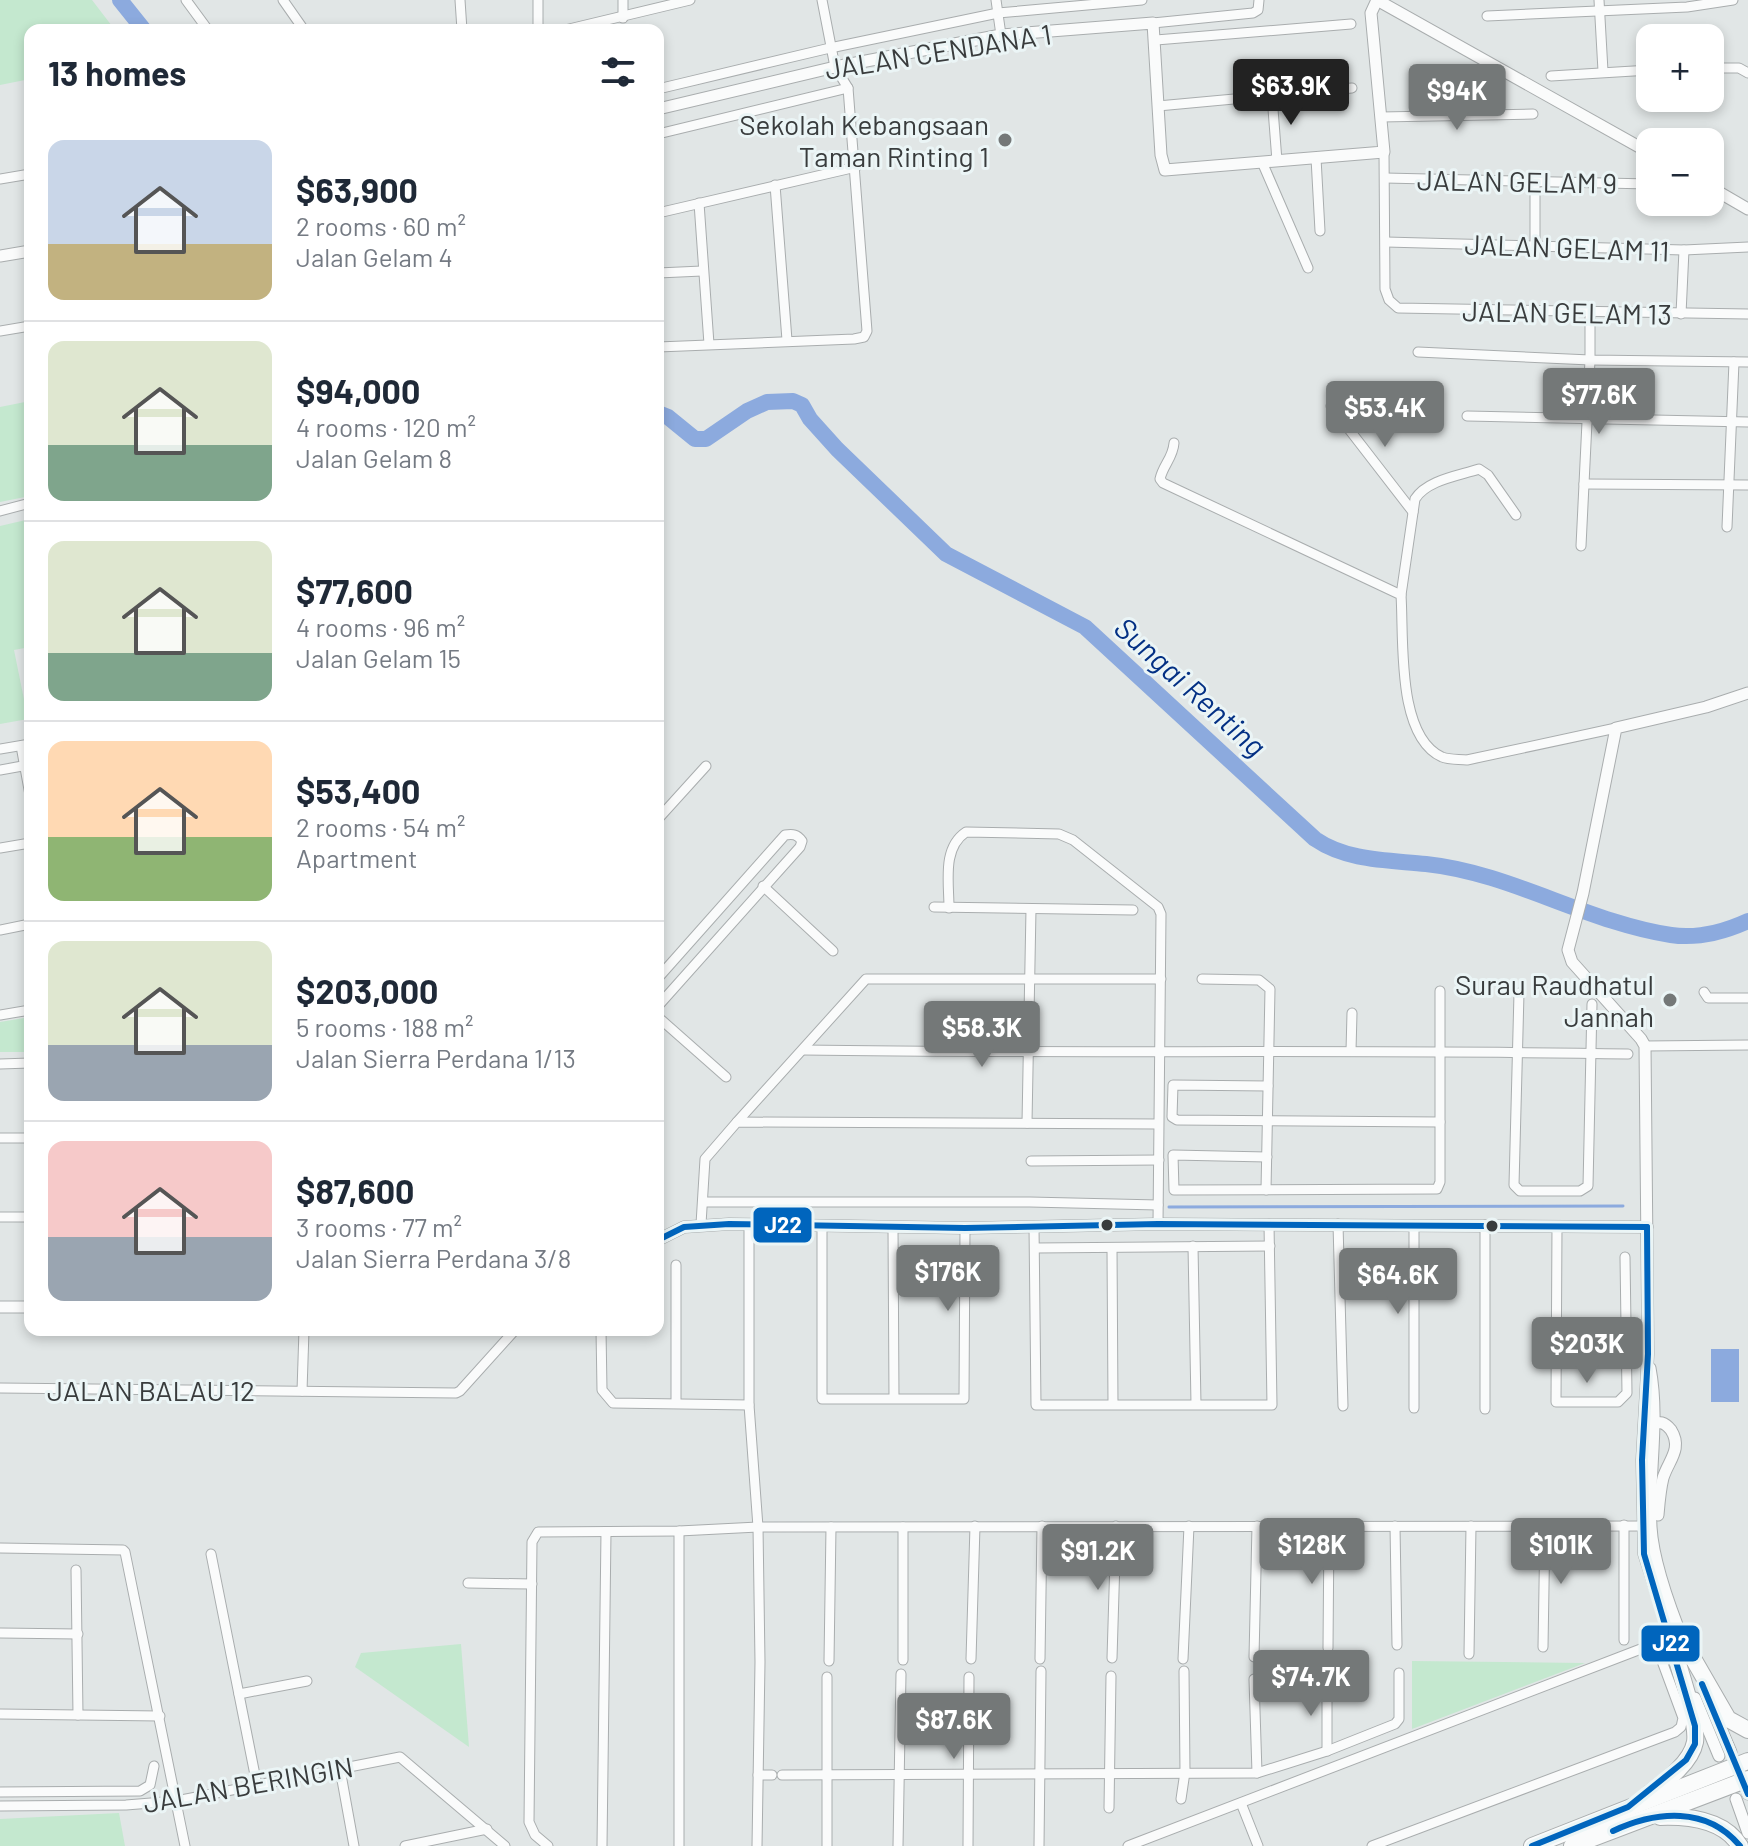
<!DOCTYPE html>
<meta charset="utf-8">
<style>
:root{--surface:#fff;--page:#f6f6f7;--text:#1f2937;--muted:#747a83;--line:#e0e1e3;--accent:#747878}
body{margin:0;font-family:Barlow,sans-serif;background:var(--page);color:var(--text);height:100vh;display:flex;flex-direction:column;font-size:30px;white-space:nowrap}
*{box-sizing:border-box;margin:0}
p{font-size:26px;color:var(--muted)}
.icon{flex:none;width:44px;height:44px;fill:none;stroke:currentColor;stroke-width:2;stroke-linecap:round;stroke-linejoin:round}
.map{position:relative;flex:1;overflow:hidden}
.drawer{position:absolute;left:24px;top:24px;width:640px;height:1312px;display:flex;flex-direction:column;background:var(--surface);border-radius:16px;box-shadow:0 4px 12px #0003}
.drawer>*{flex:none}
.fabs{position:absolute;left:1636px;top:24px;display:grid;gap:16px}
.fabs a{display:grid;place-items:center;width:88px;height:88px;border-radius:16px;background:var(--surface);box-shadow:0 4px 12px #0003;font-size:40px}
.price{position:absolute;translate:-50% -68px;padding:0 18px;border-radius:8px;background:var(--accent);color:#fff;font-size:26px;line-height:52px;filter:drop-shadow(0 2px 4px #0008)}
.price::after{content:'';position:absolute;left:50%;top:48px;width:24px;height:18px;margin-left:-12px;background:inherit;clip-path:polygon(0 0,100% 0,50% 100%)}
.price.selected{background:#222;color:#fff}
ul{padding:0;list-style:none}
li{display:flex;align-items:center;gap:24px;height:200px;padding:0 24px}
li+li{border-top:2px solid var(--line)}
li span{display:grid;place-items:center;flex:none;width:224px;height:160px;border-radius:16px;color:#555}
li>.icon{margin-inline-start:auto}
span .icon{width:96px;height:96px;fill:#fffc;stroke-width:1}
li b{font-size:34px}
h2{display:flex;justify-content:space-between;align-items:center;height:96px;padding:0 24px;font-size:34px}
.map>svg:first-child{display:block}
.green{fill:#c4e8cf}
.water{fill:#8caade}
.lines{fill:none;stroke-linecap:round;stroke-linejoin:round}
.stream{stroke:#8caade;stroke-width:3}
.river{stroke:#8caade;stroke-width:16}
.minor-casing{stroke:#a9adae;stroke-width:11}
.tertiary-casing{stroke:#a9adae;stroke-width:13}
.trunk-casing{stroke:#a9adae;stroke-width:18}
.minor{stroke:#fafbfb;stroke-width:9}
.tertiary{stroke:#fafbfb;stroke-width:11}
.trunk{stroke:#fafbfb;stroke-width:16}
.bus-1-casing{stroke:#ebf5f6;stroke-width:12}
.bus-1{stroke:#0065bd;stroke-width:6}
.poi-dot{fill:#747878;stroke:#ebf5f6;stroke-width:3}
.bus-dot{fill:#393c3d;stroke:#ebf5f6;stroke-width:3}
.labels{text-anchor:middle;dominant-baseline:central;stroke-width:6;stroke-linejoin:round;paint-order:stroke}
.street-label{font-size:28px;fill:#393c3d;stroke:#ebf5f6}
.poi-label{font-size:28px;fill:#393c3d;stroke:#ebf5f6;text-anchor:end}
.water-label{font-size:30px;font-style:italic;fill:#033084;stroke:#ebf5f6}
.line-badge{stroke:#ebf5f6;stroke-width:3}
.badge-label{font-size:22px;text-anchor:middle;font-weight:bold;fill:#fff}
</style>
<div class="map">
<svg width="1748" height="1846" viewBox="0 0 1748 1846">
<rect width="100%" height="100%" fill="#e1e6e6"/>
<g class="green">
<polygon points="0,0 92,0 115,30 30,30 30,79 0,85"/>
<polygon points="30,401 30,496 0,502 0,407"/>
<polygon points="30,519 30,647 14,650 28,719 0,724 0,526"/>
<polygon points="30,1017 30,1052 0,1052 0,1022"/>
<polygon points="461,1644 469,1747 355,1667 361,1653"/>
<polygon points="1412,1661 1585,1663 1412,1729"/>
<polygon points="119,1813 125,1846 0,1846 0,1819"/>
</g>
<rect class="water" x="1711" y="1349" width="28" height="53"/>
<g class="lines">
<polyline class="stream" points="1169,1207 1623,1206"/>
<g class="river">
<polyline points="120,0 144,30"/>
<path d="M658 413 668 417 695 439H706L747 411 767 402 793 401 802 405 810 419 837 449 946 554 1085 627 1315 839C1347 861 1388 860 1426 864 1511 873 1586 922 1671 935 1698 939 1724 932 1748 921"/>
</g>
<defs>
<g id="minor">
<polyline points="186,0 208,30"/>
<polyline points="283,0 304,30"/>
<polyline points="460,0 462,30"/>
<polyline points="996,0 1001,35"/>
<polyline points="1599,0 1603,71"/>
<polyline points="1487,16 1687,7 1733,0"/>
<polyline points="623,18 623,0"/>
<polyline points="1153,23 1253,13 1258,10 1259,0"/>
<polyline points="538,30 538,0"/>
<polyline points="565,30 690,0"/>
<polyline points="1156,40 1351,24"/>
<polyline points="1710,68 1739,68 1748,73"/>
<polyline points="1551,76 1650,70"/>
<polyline points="658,89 830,48 998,13 1142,0"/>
<polyline points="1272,96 1277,161"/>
<polyline points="1158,106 1352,88"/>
<polyline points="1381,117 1533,114"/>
<polyline points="658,134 848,88"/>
<polyline points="1384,152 1385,289 1389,300 1398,308 1748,314"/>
<polyline points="1316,158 1320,231"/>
<polyline points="1262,162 1308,268"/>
<polyline points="1385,178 1650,184"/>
<polyline points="0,179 30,174"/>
<polyline points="775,185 787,340"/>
<polyline points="699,203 709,344"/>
<polyline points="658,213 856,167"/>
<polyline points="1386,242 1684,250 1748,247"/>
<polyline points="1535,246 1535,180"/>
<polyline points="658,273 702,271"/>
<polyline points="1681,314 1684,250"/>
<polyline points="0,331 30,326"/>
<polyline points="658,347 854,339 864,337 867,331 848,88 835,67 822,0"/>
<polyline points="1418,352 1590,360 1748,362"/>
<polyline points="1331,406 1413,512"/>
<polyline points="1467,416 1748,422"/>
<path d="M1174 443C1173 458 1163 465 1160 479L1163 483 1401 595C1404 638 1396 736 1442 757 1449 760 1459 759 1467 760L1616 728"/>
<polyline points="1584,484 1748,485"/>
<polyline points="0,511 30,503"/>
<polyline points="1727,527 1734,362"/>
<polyline points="1581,546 1590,360 1590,312"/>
<path d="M1401 595 1415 499C1427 480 1458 476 1479 469L1488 475 1516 515"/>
<polyline points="21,746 30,795"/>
<polyline points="0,749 30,744"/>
<polyline points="0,770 28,765"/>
<polyline points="658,819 706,766"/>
<polyline points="0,848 30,843"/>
<polyline points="763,886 833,951"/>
<polyline points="934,907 1133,910"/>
<path d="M949 908C949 882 942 848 966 832L1059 834 1073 840 1158 907 1161 914 1158 1224"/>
<polyline points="0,930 30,924"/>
<path d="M658 978 785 835C793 834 797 834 802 841L800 847 658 1006"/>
<polyline points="1202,979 1259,980 1270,989 1266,1190"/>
<polyline points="1704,992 1708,998 1748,998"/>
<polyline points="1519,993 1514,1185 1520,1191 1580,1191 1588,1186 1592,1004"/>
<polyline points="0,1015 30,1010"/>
<polyline points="658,1017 726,1077"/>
<polyline points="1645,1046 1748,1045"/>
<path d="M803 1050C1078 1054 1353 1049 1628 1054"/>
<polyline points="1351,1051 1352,1013"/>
<polyline points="0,1064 30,1063"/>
<polyline points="1268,1086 1173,1085 1172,1117 1177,1120 1440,1122"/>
<polyline points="737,1122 866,979 1161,979"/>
<polyline points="1027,1123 1031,909"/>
<polyline points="0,1138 30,1138"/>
<polyline points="1267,1157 1173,1155 1174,1190 1437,1189 1440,1182 1440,991"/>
<polyline points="1031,1161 1159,1160"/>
<polyline points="703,1202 1030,1202 1158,1205"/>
<polyline points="0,1217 30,1217"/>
<polyline points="701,1224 705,1159 737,1122 1158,1124"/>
<polyline points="749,1224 749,1405 758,1527 760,1662 757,1846"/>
<polyline points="1338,1224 1343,1406"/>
<polyline points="1485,1225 1485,1409"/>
<polyline points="822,1226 822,1399 964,1399 965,1228"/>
<polyline points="1034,1226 1036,1405 1272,1405 1269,1224"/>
<polyline points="1557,1226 1556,1402 1618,1402 1627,1393 1625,1257"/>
<polyline points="893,1227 894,1398"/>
<polyline points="1193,1246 1196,1404"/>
<polyline points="1036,1248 1270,1246"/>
<polyline points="1112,1248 1113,1404"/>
<polyline points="601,1330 602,1390 613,1403 749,1405"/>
<polyline points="0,1388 456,1393 460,1391 515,1330"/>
<polyline points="302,1391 304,1330"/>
<polyline points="676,1402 676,1265"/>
<polyline points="1414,1408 1414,1225"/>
<polyline points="1624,1525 1624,1640"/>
<polyline points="1395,1526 1397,1645"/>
<polyline points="0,1548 123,1550 125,1552 185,1846"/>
<polyline points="211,1554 257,1785"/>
<polyline points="76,1570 78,1715"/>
<polyline points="468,1583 532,1584"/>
<polyline points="0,1633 78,1634"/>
<polyline points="1543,1647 1545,1526"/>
<polyline points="1328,1648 1329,1526"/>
<polyline points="1469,1654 1471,1526"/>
<polyline points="1254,1657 1257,1526"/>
<polyline points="1112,1658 1116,1526"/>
<polyline points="971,1659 975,1526"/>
<polyline points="1040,1659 1042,1526"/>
<polyline points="1183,1659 1189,1526"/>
<polyline points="903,1660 903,1527"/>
<polyline points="829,1661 831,1527"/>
<polyline points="1254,1679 1257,1773"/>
<polyline points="239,1694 307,1681"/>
<polyline points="0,1714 160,1716"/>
<polyline points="1327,1751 1327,1686"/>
<polyline points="340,1769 354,1846"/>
<polyline points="758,1775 772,1775"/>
<polyline points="782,1775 1257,1773 1327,1751 1395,1724 1399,1719 1399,1673"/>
<polyline points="0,1792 140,1791 150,1785 154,1766"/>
<polyline points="1181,1799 1185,1772 1184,1671"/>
<polyline points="1241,1803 1258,1846"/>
<polyline points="0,1806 126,1805 176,1801 400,1757 505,1846"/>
<polyline points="1109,1808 1111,1676"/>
<polyline points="405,1846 487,1829"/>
<polyline points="548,1846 535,1835 529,1822 532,1542 538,1532 679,1531 758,1527 1648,1526"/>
<polyline points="602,1846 606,1532"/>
<polyline points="679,1846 679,1531"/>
<polyline points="827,1846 827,1677"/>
<polyline points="898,1846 901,1674"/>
<polyline points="968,1846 969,1677"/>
<polyline points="1039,1846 1041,1671"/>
<polyline points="1128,1846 1646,1647 1655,1648 1659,1653 1683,1718 1681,1727 1675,1732 1372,1846"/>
</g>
<g id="tertiary">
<polyline points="1377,0 1650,153"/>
<polyline points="658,109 835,67 1001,35 1153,23 1161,155 1165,170 1384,152 1371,13 1377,0"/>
<polyline points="1710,187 1748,209"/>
<polyline points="0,256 30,251"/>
<polyline points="658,1240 684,1227 729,1224 965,1228 1158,1224 1647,1227"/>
<polyline points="0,1307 30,1307"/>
<path d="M1650 1368C1660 1421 1648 1474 1651 1527 1653 1561 1672 1613 1685 1645"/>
<path d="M1649 1423C1659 1422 1664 1421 1671 1430 1683 1449 1668 1461 1663 1478 1660 1490 1659 1503 1658 1515"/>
<polyline points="1677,1656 1644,1554 1642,1460 1648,1354 1645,1046 1641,1039 1572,962 1568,950 1583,893 1616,728 1706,707 1748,693"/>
<polyline points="1706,1694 1731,1752"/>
<polyline points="1695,1698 1719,1756"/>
<polyline points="1748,1793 1748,1794"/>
<polyline points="1736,1799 1748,1833"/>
</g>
<g id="trunk">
<polyline points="1683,1641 1728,1719 1748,1730"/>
<path d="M1650 1793C1666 1781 1691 1763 1695 1742 1698 1722 1680 1672 1674 1650"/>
<path d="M1660 1817C1688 1816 1724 1820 1740 1846"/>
<polyline points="1532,1846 1748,1761"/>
<polyline points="1572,1846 1748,1779"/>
</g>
</defs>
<use href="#minor" class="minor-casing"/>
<use href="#tertiary" class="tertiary-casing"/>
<use href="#trunk" class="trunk-casing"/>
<use href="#minor" class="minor"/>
<use href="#tertiary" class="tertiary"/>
<use href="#trunk" class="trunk"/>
<defs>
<g id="bus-1">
<polyline points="658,1240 684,1227 729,1224 965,1228 1158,1224 1647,1227"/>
<polyline points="1702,1684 1748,1794"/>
<path d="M1613 1831C1656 1811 1707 1806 1740 1846"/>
<polyline points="1532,1846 1628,1807 1686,1760 1695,1744 1695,1726 1644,1554 1642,1460 1648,1354 1647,1227"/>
</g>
</defs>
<use href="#bus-1" class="bus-1-casing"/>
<use href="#bus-1" class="bus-1"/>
</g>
<g class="poi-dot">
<circle cx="1005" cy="140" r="8"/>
<circle cx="1670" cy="1000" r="8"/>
</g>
<g class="bus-dot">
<circle cx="1107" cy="1225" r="7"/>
<circle cx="1492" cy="1226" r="7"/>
</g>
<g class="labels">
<g class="street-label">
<text transform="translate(938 51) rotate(-9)">JALAN CENDANA 1</text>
<text transform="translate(1517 181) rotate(1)">JALAN GELAM 9</text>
<text transform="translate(1567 247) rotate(2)">JALAN GELAM 11</text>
<text transform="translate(1567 312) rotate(1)">JALAN GELAM 13</text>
<text x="151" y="1390">JALAN BALAU 12</text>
<text transform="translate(248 1784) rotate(-10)">JALAN BERINGIN</text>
</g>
<g class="poi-label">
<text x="989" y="124">Sekolah Kebangsaan<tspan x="989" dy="32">Taman Rinting 1</tspan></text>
<text x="1654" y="984">Surau Raudhatul<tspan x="1654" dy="32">Jannah</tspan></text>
</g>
<g class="water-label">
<text transform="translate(1191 686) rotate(42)">Sungai Renting</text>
</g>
</g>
<g class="line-badge">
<rect x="752" y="1206" width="61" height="38" rx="8" fill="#0065bd"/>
<rect x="1640" y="1624" width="61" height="39" rx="8" fill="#0065bd"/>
</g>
<g class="badge-label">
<text x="783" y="1233">J22</text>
<text x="1671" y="1651">J22</text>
</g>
</svg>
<div class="fabs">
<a>+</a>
<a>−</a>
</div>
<b class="price selected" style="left:1291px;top:127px">$63.9K</b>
<b class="price" style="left:1457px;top:132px">$94K</b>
<b class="price" style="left:1599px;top:436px">$77.6K</b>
<b class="price" style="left:1385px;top:449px">$53.4K</b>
<b class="price" style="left:982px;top:1069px">$58.3K</b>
<b class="price" style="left:948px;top:1313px">$176K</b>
<b class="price" style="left:1398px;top:1316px">$64.6K</b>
<b class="price" style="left:1587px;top:1385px">$203K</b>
<b class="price" style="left:1312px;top:1586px">$128K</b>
<b class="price" style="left:1561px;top:1586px">$101K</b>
<b class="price" style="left:1098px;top:1592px">$91.2K</b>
<b class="price" style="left:1311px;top:1718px">$74.7K</b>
<b class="price" style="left:954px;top:1761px">$87.6K</b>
<section class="drawer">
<h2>13 homes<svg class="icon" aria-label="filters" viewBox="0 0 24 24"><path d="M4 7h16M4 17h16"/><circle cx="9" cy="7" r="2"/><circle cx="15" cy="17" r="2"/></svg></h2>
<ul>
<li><span style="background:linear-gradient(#c9d6e8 65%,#c2b280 0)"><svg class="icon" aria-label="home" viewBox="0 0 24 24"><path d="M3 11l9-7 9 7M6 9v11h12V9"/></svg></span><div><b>$63,900</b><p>2 rooms · 60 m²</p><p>Jalan Gelam 4</p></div></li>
<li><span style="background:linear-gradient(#dfe7d0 65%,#7fa58c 0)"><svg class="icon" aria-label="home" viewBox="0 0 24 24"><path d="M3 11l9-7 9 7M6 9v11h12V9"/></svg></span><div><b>$94,000</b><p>4 rooms · 120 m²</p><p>Jalan Gelam 8</p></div></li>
<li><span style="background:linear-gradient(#dfe7d0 70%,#7fa58c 0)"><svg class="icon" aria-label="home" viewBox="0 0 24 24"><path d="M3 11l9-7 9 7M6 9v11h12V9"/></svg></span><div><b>$77,600</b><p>4 rooms · 96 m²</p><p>Jalan Gelam 15</p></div></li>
<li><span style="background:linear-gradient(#ffd9b3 60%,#8fb573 0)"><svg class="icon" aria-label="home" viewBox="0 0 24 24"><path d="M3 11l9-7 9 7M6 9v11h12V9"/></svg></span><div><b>$53,400</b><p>2 rooms · 54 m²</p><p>Apartment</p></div></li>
<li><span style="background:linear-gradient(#dfe7d0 65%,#9aa5b1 0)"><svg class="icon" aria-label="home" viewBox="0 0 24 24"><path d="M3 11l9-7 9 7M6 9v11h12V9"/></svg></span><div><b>$203,000</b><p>5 rooms · 188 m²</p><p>Jalan Sierra Perdana 1/13</p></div></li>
<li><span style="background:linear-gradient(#f6c9c9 60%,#9aa5b1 0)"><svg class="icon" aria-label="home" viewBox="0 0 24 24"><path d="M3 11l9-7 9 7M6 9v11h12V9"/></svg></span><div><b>$87,600</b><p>3 rooms · 77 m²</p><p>Jalan Sierra Perdana 3/8</p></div></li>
</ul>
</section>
</div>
